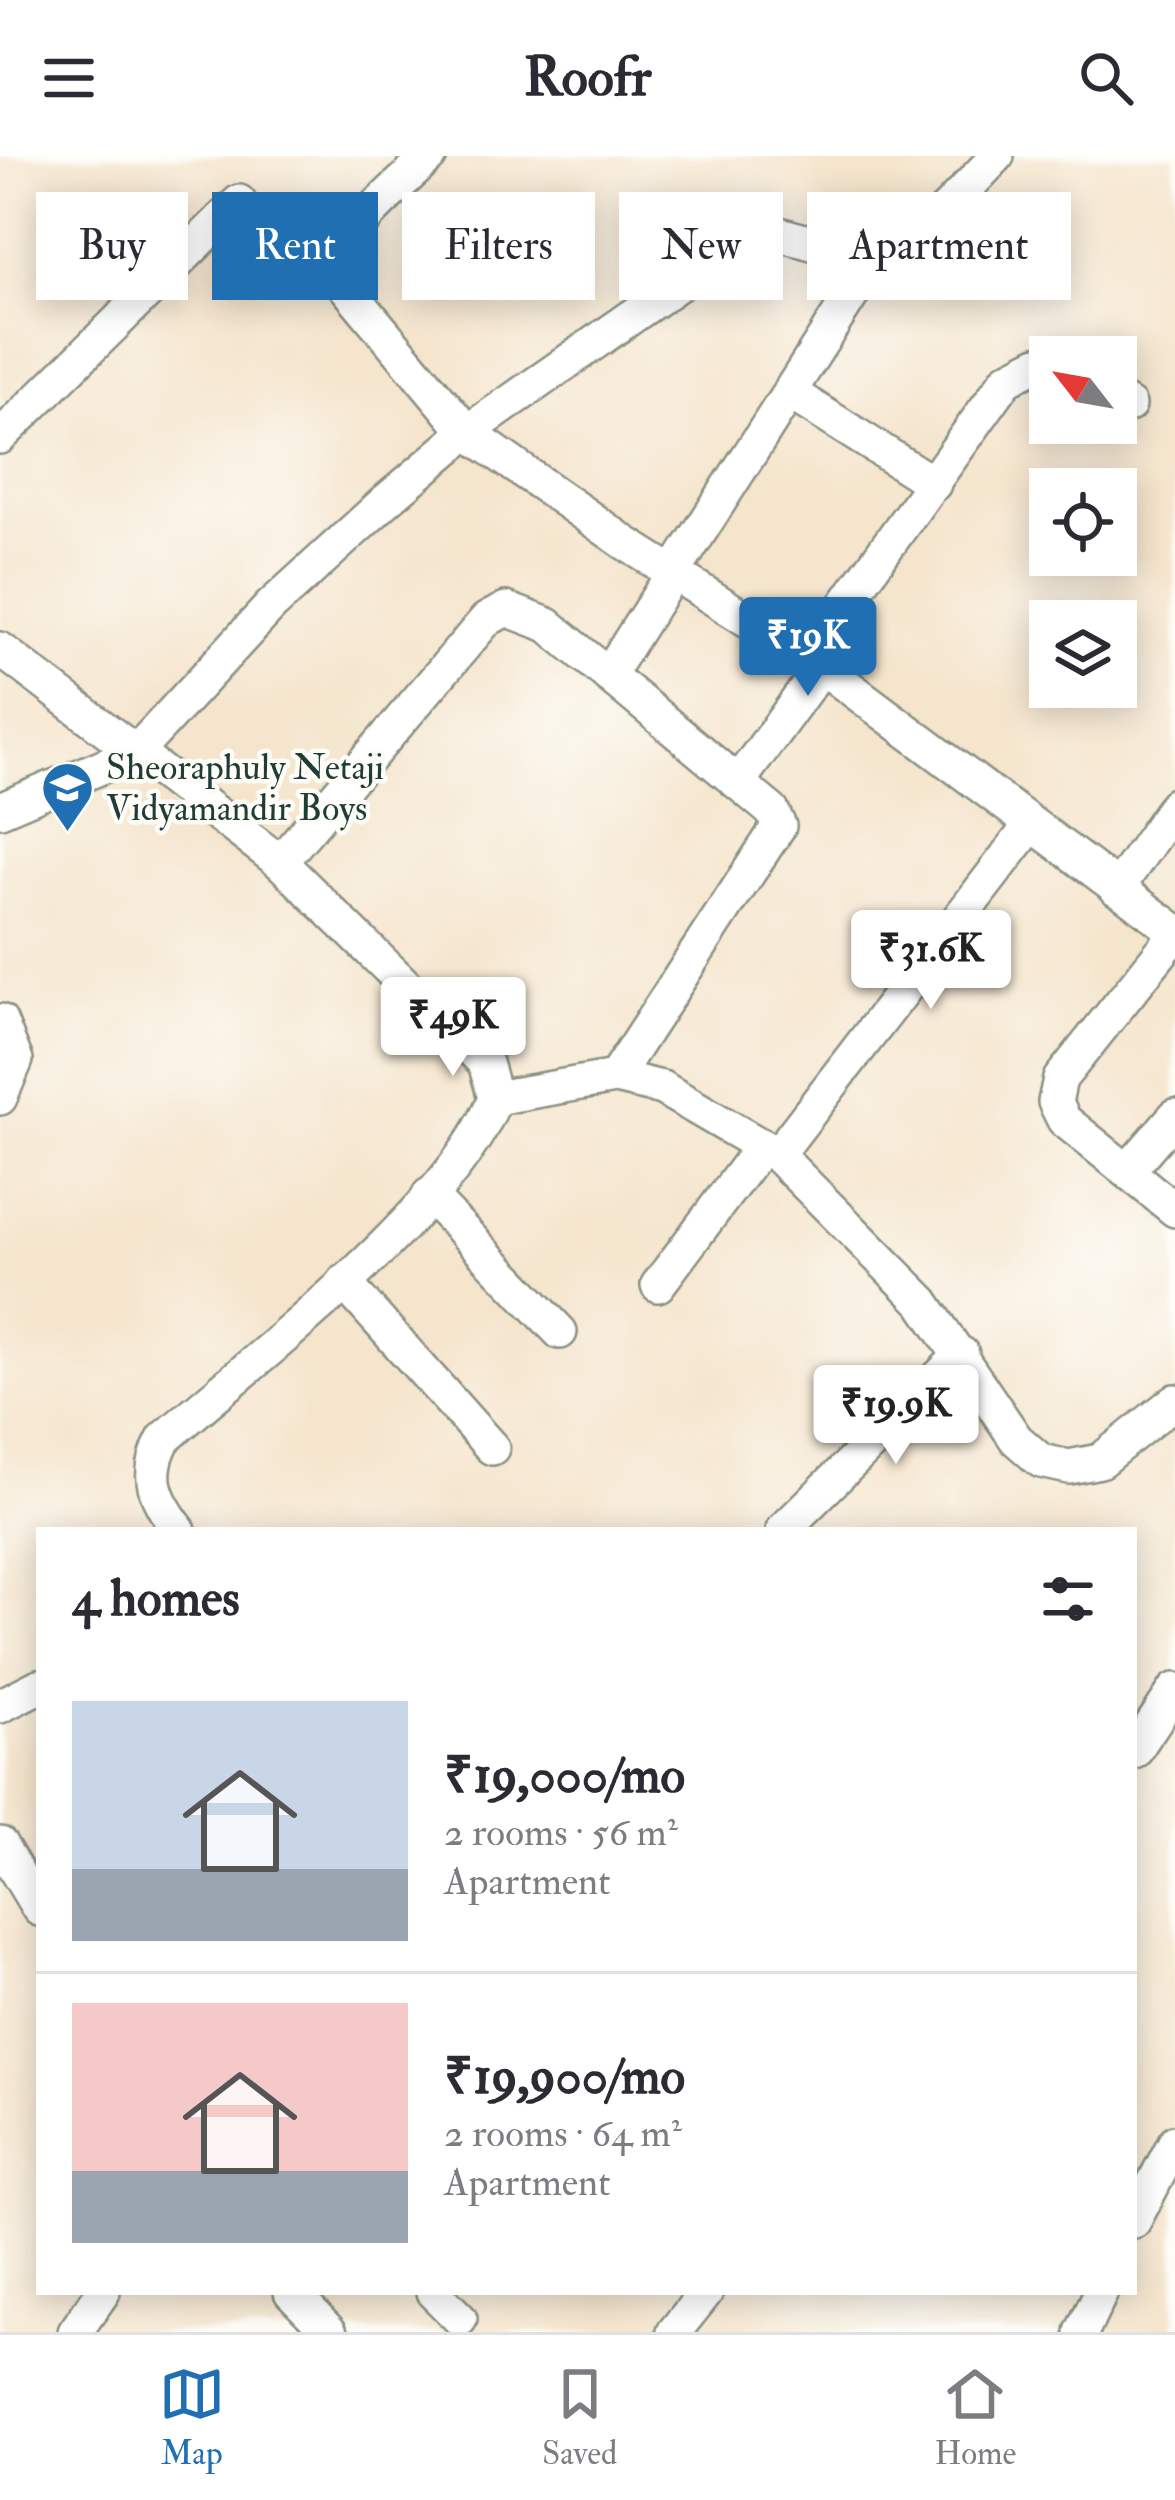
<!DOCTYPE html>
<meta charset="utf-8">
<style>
:root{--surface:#fff;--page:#f7f7f7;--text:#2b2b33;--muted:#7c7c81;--line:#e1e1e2;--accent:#1f6fb2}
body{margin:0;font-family:"IM FELL Double Pica",serif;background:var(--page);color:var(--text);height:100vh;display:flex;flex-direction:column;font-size:45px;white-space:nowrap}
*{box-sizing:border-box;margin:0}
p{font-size:39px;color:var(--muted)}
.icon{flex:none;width:66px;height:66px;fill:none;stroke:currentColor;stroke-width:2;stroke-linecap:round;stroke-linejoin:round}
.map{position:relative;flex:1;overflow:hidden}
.drawer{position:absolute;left:36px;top:1371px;width:1101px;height:768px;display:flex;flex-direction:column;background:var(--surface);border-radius:0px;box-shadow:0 6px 30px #0003}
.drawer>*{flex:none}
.banner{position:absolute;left:36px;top:36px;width:1104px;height:108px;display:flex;gap:24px}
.needle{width:78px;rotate:301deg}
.buttons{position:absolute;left:1029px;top:180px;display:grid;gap:24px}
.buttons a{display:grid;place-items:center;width:108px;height:108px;border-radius:0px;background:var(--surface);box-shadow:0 6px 30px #0003;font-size:60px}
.price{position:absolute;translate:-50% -102px;padding:0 27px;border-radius:12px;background:#fff;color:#222;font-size:39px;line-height:78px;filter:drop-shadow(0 3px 6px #0008)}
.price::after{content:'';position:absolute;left:50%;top:72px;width:36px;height:27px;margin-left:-18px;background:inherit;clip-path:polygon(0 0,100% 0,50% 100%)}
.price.selected{background:var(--accent);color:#fff}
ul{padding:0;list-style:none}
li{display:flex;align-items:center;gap:36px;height:300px;padding:0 36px}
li+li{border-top:3px solid var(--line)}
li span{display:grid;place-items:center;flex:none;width:336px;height:240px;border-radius:0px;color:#555}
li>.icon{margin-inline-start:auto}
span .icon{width:144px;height:144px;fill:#fffc;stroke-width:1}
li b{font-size:51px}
h2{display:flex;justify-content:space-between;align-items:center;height:144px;padding:0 36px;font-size:51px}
.pill{padding:0 42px;border-radius:0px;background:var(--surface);box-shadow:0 6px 30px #0003;font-size:42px;line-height:108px}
.pill.selected{background:var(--accent);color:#fff}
header{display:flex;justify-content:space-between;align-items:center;height:156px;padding:0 36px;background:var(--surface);font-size:54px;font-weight:700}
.tab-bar{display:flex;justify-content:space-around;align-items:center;height:168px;border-top:3px solid var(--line);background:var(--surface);font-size:33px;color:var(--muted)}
.tab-bar a{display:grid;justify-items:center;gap:6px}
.tab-bar .selected{color:var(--accent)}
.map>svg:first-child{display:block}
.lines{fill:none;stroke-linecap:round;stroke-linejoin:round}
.minor-casing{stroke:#8a9180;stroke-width:38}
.minor{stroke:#fff;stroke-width:33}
.labels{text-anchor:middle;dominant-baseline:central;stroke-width:9;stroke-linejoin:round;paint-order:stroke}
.poi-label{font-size:36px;fill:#1f3d34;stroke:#fdfcf7;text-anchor:start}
</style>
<header><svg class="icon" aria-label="menu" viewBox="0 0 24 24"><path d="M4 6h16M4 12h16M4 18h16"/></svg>Roofr<svg class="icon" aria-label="search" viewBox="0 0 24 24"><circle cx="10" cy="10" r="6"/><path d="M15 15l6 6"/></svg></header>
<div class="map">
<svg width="1175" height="2176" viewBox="0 0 1175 2176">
<rect width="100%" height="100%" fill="#fdfcf7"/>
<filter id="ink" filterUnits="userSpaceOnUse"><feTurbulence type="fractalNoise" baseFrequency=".00833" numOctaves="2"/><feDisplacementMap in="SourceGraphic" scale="24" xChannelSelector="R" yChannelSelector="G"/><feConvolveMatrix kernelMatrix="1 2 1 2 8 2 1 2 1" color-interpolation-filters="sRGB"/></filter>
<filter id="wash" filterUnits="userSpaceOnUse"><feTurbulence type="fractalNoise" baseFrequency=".004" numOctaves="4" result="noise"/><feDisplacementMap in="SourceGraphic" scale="48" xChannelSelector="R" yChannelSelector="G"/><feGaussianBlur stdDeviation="2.7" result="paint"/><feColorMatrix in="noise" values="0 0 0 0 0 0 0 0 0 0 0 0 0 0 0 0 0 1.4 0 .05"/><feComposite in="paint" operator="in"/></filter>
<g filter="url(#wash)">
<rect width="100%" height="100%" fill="#f5e5cd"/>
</g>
<g filter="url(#ink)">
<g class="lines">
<defs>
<g id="minor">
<path d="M430 0C403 27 333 81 335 118L467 276 624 386 822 511 1175 775"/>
<polyline points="792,238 934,328"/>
<polyline points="1116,243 1129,249"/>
<polyline points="0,281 239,46"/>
<path d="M0 493 280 706 485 907 495 942C455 1051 255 1203 164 1283 144 1319 155 1343 179 1374"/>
<polyline points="808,501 1007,223 1038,207 1050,213"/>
<polyline points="608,519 874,104"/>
<polyline points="738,626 822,511"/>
<polyline points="0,654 136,596 271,450 387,344 467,276 703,111 741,87 772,76 874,104 905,97 997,0"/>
<polyline points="280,706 486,464 506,453 548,469 772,655 779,670 615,921"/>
<polyline points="1117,733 1175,649"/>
<polyline points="1175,779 1060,923 1055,946 1064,964 1175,1054"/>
<polyline points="0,865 16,904 0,942"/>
<polyline points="495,942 615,921 662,932 777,999 923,1146 1016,1283 1041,1305 1069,1311 1100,1305 1175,1245"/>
<polyline points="777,999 1030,670"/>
<polyline points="1128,1014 1175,960"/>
<polyline points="429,1039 560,1176"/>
<polyline points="344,1126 492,1292"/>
<polyline points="658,1129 762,990"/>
<polyline points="783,1374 962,1198"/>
<polyline points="0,1550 39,1530"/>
<polyline points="1134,1596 1175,1534"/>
<polyline points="0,1688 39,1753"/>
<polyline points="1134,2065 1175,1986"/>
<polyline points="291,2136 330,2176"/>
<polyline points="433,2136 460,2163"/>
<polyline points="75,2176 103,2136"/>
<polyline points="674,2176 706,2136"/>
<polyline points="1082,2176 1101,2136"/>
</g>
</defs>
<use href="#minor" class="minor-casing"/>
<use href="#minor" class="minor"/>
</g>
</g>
<defs>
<symbol id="school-pin" viewBox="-11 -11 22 30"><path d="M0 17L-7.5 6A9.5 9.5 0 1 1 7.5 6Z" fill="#1f6fb2" stroke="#fdfcf7"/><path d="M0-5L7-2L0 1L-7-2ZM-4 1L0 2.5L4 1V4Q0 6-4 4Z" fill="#fff"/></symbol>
</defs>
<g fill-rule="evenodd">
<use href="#school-pin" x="38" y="602" width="59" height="81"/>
</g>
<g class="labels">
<g class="poi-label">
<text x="106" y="611">Sheoraphuly Netaji<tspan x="106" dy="41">Vidyamandir Boys</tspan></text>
</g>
</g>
</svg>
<div class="buttons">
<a><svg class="needle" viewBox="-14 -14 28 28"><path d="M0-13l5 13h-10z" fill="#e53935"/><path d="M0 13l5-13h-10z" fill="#7c7c81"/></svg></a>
<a><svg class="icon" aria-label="locate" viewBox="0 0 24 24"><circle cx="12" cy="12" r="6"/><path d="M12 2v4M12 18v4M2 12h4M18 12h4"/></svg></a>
<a><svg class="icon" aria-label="layers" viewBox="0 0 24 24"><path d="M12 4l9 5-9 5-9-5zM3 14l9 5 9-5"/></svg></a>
</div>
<b class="price selected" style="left:808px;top:543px">₹19K</b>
<b class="price" style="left:931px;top:856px">₹31.6K</b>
<b class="price" style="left:453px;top:923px">₹49K</b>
<b class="price" style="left:896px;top:1311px">₹19.9K</b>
<div class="banner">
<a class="pill">Buy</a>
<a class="pill selected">Rent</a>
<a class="pill">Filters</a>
<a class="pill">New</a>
<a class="pill">Apartment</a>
</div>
<section class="drawer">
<h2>4 homes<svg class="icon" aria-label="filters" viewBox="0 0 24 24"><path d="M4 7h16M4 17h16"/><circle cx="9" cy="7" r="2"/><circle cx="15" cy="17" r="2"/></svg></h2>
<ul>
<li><span style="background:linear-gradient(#c9d6e8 70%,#9aa5b1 0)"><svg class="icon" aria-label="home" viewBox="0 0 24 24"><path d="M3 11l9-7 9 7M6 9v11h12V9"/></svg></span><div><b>₹19,000/mo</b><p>2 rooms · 56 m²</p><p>Apartment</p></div></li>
<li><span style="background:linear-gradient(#f6c9c9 70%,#9aa5b1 0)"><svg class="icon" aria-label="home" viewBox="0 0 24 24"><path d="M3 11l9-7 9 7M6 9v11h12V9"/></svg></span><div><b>₹19,900/mo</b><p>2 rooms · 64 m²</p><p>Apartment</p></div></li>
</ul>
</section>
</div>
<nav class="tab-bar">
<a class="selected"><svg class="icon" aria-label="map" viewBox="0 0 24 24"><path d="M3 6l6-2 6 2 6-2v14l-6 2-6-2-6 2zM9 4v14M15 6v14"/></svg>Map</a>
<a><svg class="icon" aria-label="saved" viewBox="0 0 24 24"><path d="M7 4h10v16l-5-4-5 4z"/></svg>Saved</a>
<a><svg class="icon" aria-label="home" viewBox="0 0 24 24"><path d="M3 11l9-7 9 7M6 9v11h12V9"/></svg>Home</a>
</nav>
